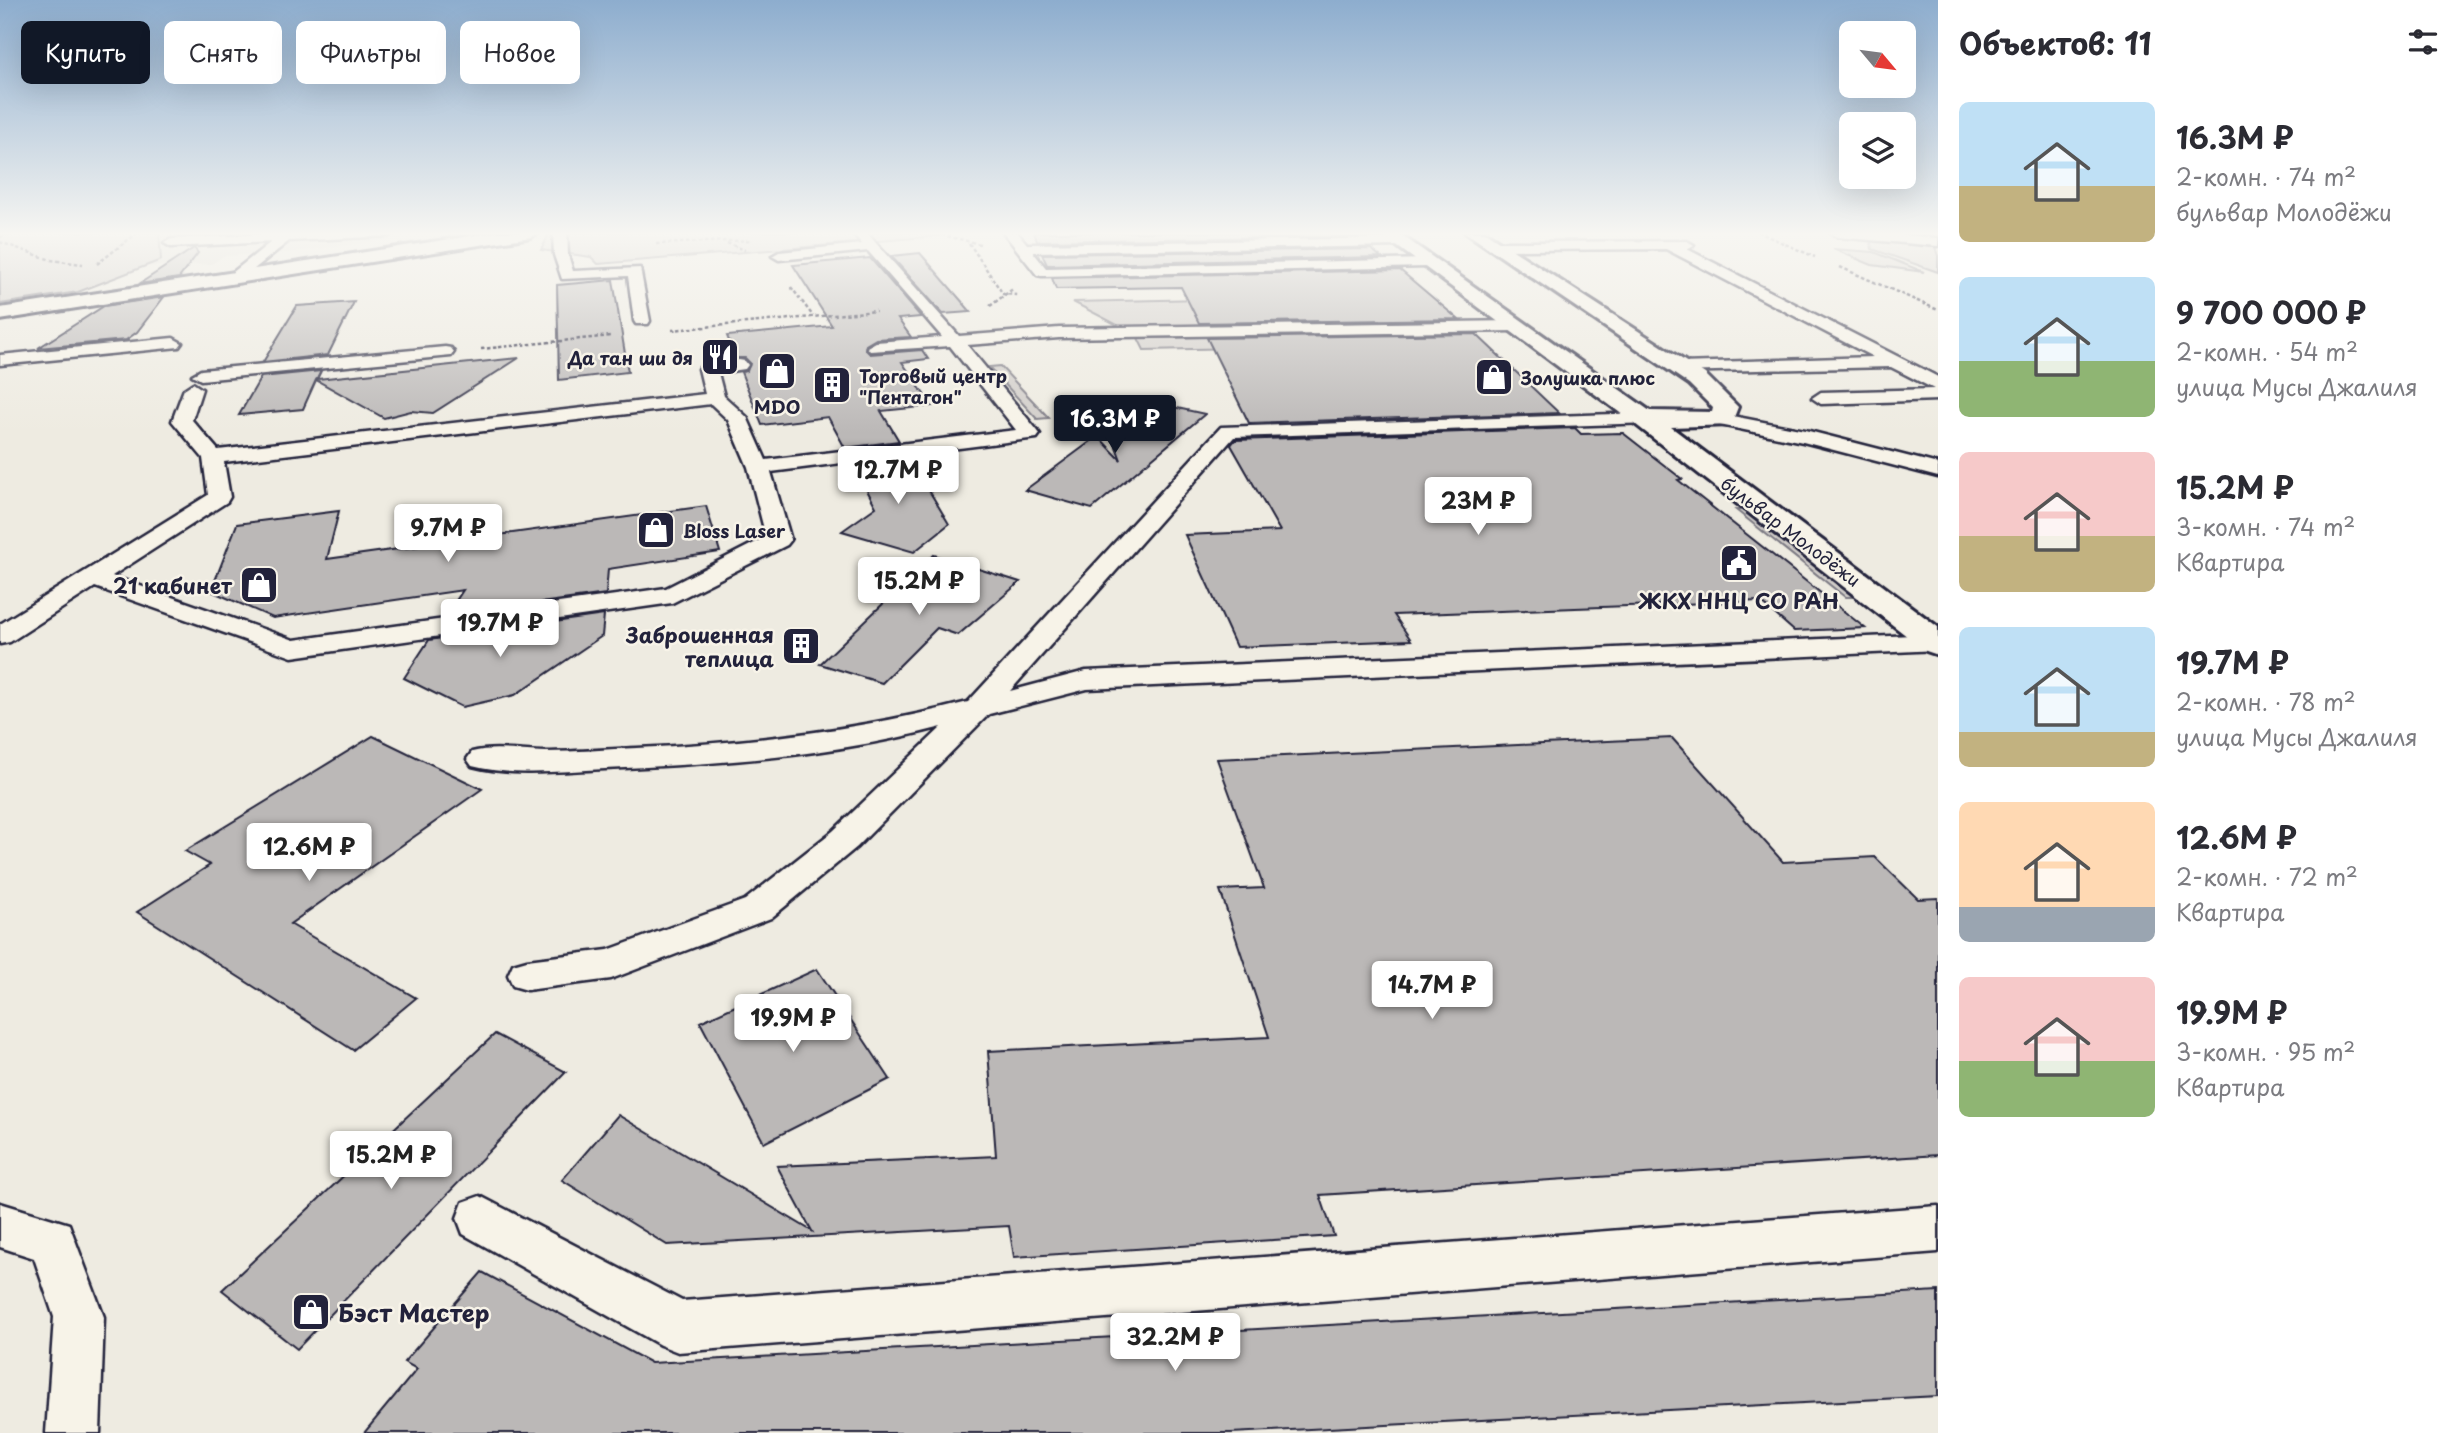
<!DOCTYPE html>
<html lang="ru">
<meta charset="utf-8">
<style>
:root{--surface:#fff;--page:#f2f2f3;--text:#2b2b33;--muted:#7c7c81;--accent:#111827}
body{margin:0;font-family:"Playpen Sans",sans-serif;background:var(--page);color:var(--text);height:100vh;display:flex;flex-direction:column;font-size:26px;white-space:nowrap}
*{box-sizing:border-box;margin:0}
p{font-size:23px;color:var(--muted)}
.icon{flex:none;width:38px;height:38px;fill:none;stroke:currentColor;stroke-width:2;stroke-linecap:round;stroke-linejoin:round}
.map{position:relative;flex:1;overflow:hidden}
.drawer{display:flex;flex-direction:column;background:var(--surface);width:525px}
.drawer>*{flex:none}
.top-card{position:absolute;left:21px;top:21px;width:665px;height:63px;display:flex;gap:14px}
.needle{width:46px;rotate:119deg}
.tools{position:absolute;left:1839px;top:21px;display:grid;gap:14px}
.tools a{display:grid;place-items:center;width:77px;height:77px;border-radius:10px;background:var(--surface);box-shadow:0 7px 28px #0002;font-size:35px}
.price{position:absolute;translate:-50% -60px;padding:0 16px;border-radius:7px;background:#fff;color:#222;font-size:23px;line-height:46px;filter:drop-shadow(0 2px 4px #0008)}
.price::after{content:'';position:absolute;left:50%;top:42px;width:21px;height:16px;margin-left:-10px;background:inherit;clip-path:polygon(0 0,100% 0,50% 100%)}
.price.on{background:var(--accent);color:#fff}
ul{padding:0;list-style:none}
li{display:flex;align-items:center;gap:21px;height:175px;padding:0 21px}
li span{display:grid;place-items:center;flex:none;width:196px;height:140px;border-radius:10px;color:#555}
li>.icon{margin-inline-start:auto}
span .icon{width:84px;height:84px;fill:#fffc;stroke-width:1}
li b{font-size:30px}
h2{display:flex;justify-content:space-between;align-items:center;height:84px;padding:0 21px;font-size:30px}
.chip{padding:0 24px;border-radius:10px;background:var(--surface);box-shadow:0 7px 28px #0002;font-size:24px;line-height:63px}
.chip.on{background:var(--accent);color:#fff}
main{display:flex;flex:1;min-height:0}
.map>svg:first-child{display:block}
.built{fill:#dfdcd4}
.green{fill:#d1cdc9;stroke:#7a7882;stroke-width:2}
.building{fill:#bbb8b7;stroke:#22223b;stroke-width:2}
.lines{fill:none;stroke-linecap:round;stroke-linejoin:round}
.service-casing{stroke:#22223b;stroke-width:5}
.minor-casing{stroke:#22223b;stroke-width:6}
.path{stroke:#22223b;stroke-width:2.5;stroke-dasharray:3.5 2.5;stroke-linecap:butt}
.service{fill:#f7f3e8;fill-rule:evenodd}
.minor{fill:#f7f3e8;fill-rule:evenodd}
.labels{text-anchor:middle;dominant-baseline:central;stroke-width:5;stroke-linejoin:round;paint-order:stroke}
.far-poi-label{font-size:18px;font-weight:bold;fill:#22223b;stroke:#f7f3e8;text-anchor:start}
.far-street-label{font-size:18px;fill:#22223b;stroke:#f7f3e8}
.poi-label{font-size:21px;font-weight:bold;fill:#22223b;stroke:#f7f3e8;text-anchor:end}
.near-poi-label{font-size:24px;font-weight:bold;fill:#22223b;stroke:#f7f3e8;text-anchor:start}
</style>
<main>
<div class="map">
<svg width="1938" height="1433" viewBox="0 0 1938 1433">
<rect width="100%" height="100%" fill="#eeebe1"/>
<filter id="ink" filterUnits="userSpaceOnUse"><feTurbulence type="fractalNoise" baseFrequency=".0143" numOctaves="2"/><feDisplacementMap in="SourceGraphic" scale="14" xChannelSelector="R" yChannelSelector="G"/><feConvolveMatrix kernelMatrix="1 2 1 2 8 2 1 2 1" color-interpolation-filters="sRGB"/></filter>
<g filter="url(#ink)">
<polygon class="built" points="150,232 448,232 286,253 223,256 212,264 103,268"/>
<g class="green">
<polygon points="0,232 159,232 161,260 78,292 0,304"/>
<polygon points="564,232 943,232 939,236 598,264 591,257 541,250 549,234"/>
<polygon points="1870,240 1935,247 1938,256 1938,272 1872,249"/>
<polygon points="1353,243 1377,264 1051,271 1041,248"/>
<polygon points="1833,249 1874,252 1924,272 1872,265"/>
<polygon points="1378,295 1450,312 1461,323 1125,329 1073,302"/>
<polygon points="1338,335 1348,346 1144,350 1138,338"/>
<polygon points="1000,366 1049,418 1037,419 989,367"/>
<polygon points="1736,510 1748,510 1859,597 1845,597"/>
</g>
<g class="building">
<polygon points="1034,232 1351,232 1356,236 1037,241"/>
<polygon points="194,248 198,253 179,278 139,284"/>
<polygon points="1371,249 1381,257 1047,265 1042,254"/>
<polygon points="920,253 971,312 943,314 891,256"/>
<polygon points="870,258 921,317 898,319 911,337 876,339 866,345 865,349 870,354 922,350 928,359 902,362 932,406 881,411 899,441 845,448 828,417 762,425 741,372 747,371 750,363 745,358 736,358 727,336 832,326 793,265"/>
<polygon points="1400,270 1458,319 1199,323 1181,287 1056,289 1052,278"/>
<polygon points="613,280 628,372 559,380 557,285"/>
<polygon points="164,297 137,332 126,340 38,348 104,306"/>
<polygon points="354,302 328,355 263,362 297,306"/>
<polygon points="1476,334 1559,413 1249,423 1207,338"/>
<polygon points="519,358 433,413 411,411 384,418 316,380 303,409 239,415 261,377 321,371 317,379"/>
<polygon points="1145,401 1205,414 1092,509 1025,490 1098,436 1121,460 1109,428"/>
<polygon points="1575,428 1581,434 1623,433 1682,479 1678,480 1865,628 1794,631 1760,601 1394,615 1411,640 1236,647 1185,535 1280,531 1231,445 1235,440"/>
<polygon points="909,457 949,524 914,552 842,531 876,507 853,464"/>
<polygon points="706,506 720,552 608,569 606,594 446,616 463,590 273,618 211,591 237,524 339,511 327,559"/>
<polygon points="934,555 1020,582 958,635 937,628 882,683 820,664"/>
<polygon points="604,615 602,636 515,695 462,707 404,678 429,640"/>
<polygon points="373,736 482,789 290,924 416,998 353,1050 137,912 210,865 185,851"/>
<polygon points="1672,738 1783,862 1875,857 1918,899 1938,898 1938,1155 1320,1195 1334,1236 1014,1257 1009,1226 667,1245 562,1180 618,1115 812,1231 777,1166 996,1156 988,1051 1269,1037 1220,890 1264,888 1217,759"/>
<polygon points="817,969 890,1079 764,1143 700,1022"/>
<polygon points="495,1034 566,1072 297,1349 222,1290"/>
<polygon points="482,1272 651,1363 1938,1291 1938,1396 1231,1433 364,1433 417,1369 404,1362"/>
</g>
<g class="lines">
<defs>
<g id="service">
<polygon points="306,232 395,232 388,236 289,241 238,282 228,282 226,279 228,276 271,242 171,247 164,243 171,239"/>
<polygon points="553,232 567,232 568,255 573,271 640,268 650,321 648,324 636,324 634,321 628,276 562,279 554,255"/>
<path d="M852 232H866L959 336 1059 328 1514 321 1522 326 1514 331 1059 338 967 345 1037 430 1040 434 1037 438 771 472 791 540 787 545 672 603 292 657 95 587 10 642 0 644V624L208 495 203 458 172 421 184 389 193 383 202 389 192 420 218 450 705 394 699 369 702 365 739 360 745 361 748 365 745 369 718 373 724 396 747 417 766 460 1016 430 950 346 870 351 867 347 876 342 942 337 868 251 779 260 772 256 779 252 862 244ZM711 404 728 420 748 467 766 537 666 588 294 640 112 576 227 502 230 497 224 462Z"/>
<polygon points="1003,232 1017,232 1027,244 1399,238 1406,242 1399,246 1033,252 1046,268 1427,259 1434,263 1427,267 1042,276 1037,275"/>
<polygon points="1873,232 1938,238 1938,246 1837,237 1830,233"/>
<polygon points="1687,241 1694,245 1687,249 1938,377 1938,400 1821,404 1812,398 1821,392 1934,389 1891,367 1674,372 1671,368 1674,364 1680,363 1873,357 1666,249 1495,250 1488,246 1495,242"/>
<polygon points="173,338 182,343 179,347 0,365 0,355"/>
<polygon points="445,347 451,348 454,352 451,356 201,380 192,375 201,370"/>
<path d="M1644 413 1651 415 1654 419 1651 423 1234 437 1010 691 1086 671 1936 634 1938 650 1087 689 989 714 857 847 771 918 611 979 527 990 513 986 508 975 513 964 527 960 608 950 745 900 833 831 942 727C833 756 717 764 605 769 562 771 514 777 472 766L467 759 472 752C496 746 522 752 546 752 576 752 607 749 637 748 749 743 860 730 968 702L1221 427Z"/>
<polygon points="1722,414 1805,430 1938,464 1938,477 1803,442 1715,424 1712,420"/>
<polygon points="480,1196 682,1301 1938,1206 1938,1252 678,1352 660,1345 463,1234 457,1218 463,1202"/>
<polygon points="0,1203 69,1224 104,1317 100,1433 46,1433 54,1317 34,1258 0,1247"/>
</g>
<g id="minor">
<polygon points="496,232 539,232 531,237 0,320 0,308"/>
<polygon points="1378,232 1397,232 1650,411 1712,412 1713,408 1689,384 1465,232 1485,232 1705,374 1738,407 1731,425 1671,427 1938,627 1938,655 1926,651 1635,424"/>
</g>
</defs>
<use href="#service" class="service-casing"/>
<use href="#minor" class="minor-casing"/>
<g class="path">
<polyline points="930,232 980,244"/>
<polyline points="1758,232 1815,257"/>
<polyline points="0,237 15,232"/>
<polyline points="0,242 51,260 83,264"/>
<polyline points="727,243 745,250"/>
<polyline points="969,243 1003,294 1018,295"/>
<polyline points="656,244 752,240"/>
<polyline points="97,264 137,233"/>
<polyline points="1840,267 1938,310"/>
<polyline points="791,287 813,316"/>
<polyline points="990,306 1014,288"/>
<polyline points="672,330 876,311"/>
<polyline points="481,349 611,336"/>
</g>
<use href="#service" class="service"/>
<use href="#minor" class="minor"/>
</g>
</g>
<linearGradient id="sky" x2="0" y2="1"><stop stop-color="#8dadce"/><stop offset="0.54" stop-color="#f7f6f2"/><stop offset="1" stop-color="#f7f6f2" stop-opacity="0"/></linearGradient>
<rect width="1938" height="433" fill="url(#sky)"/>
<defs>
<symbol id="restaurant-square" viewBox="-11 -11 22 22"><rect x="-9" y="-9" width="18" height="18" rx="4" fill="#22223b" stroke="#f7f3e8"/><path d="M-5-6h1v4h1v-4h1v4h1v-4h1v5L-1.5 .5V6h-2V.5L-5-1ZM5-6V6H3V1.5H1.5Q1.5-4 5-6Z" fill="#fff"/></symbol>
<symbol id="shop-square" viewBox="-11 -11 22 22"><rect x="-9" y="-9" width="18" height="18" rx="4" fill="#22223b" stroke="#f7f3e8"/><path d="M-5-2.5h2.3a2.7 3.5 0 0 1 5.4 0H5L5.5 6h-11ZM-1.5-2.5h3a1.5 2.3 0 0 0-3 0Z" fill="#fff"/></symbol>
<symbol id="building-square" viewBox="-11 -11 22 22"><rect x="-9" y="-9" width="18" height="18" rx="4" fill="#22223b" stroke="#f7f3e8"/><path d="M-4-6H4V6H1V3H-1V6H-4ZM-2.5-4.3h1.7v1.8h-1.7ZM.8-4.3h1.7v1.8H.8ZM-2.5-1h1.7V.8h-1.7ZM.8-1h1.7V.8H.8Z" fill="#fff"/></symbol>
<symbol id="civic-square" viewBox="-11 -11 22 22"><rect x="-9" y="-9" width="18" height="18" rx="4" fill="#22223b" stroke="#f7f3e8"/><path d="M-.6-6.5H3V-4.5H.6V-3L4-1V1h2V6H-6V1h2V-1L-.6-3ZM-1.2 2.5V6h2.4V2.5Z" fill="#fff"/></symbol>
</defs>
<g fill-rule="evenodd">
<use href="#restaurant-square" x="698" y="335" width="44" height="44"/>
<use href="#shop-square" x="755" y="349" width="44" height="44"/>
<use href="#shop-square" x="1472" y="355" width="44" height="44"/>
<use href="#building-square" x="810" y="363" width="44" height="44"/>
<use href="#shop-square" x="634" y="508" width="44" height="44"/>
<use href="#civic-square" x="1717" y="541" width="44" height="44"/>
<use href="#shop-square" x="237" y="563" width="44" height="44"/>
<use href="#building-square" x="779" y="624" width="44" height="44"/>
<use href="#shop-square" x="289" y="1290" width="44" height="44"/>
</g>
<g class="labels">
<g class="far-poi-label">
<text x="693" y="357" text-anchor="end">Да тан ши дя</text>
<text x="859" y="375">Торговый центр<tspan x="859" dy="21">"Пентагон"</tspan></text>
<text x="1521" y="377">Золушка плюс</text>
<text x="777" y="406" text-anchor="middle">MDO</text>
<text x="683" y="530">Bloss Laser</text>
</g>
<g class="far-street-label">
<text transform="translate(1791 531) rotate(37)">бульвар Молодёжи</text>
</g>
<g class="poi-label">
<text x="232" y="585">21 кабинет</text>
<text x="1739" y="600" text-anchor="middle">ЖКХ ННЦ СО РАН</text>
<text x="774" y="634">Заброшенная<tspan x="774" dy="24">теплица</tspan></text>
</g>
<g class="near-poi-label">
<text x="338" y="1312">Бэст Мастер</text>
</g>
</g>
</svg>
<div class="tools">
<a><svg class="needle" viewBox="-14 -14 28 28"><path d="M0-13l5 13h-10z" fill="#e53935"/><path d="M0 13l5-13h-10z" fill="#7c7c81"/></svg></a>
<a><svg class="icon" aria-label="layers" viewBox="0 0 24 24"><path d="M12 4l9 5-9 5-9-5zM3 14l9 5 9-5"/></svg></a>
</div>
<b class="price on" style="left:1115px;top:455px">16.3M ₽</b>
<b class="price" style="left:898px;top:506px">12.7M ₽</b>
<b class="price" style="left:1478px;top:537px">23M ₽</b>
<b class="price" style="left:448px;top:564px">9.7M ₽</b>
<b class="price" style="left:919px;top:617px">15.2M ₽</b>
<b class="price" style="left:500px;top:659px">19.7M ₽</b>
<b class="price" style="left:309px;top:883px">12.6M ₽</b>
<b class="price" style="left:1432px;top:1021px">14.7M ₽</b>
<b class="price" style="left:793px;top:1054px">19.9M ₽</b>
<b class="price" style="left:391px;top:1191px">15.2M ₽</b>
<b class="price" style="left:1175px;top:1373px">32.2M ₽</b>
<div class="top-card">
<a class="chip on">Купить</a>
<a class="chip">Снять</a>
<a class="chip">Фильтры</a>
<a class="chip">Новое</a>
</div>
</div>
<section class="drawer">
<h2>Объектов: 11<svg class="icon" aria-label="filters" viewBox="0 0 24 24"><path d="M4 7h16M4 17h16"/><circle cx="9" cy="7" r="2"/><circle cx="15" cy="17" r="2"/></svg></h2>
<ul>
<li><span style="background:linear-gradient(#bfe0f5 60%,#c2b280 0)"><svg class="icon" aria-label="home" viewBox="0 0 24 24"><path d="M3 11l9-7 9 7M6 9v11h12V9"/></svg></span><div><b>16.3M ₽</b><p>2-комн. · 74 m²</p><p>бульвар Молодёжи</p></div></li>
<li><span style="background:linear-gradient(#bfe0f5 60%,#8fb573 0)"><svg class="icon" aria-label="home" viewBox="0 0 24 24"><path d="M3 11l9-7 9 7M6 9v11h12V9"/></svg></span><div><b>9 700 000 ₽</b><p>2-комн. · 54 m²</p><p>улица Мусы Джалиля</p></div></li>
<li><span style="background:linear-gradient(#f6c9c9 60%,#c2b280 0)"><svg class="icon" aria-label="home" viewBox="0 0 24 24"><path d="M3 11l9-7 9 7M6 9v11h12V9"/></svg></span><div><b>15.2M ₽</b><p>3-комн. · 74 m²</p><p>Квартира</p></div></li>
<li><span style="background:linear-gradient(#bfe0f5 75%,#c2b280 0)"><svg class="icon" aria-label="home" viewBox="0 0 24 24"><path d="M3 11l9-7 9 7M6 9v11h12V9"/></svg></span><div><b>19.7M ₽</b><p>2-комн. · 78 m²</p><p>улица Мусы Джалиля</p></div></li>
<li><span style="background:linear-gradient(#ffd9b3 75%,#9aa5b1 0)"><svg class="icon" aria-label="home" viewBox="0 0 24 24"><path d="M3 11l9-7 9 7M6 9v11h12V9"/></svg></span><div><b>12.6M ₽</b><p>2-комн. · 72 m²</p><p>Квартира</p></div></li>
<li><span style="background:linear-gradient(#f6c9c9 60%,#8fb573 0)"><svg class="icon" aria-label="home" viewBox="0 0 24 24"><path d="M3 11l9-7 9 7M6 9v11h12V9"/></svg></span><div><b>19.9M ₽</b><p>3-комн. · 95 m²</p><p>Квартира</p></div></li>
</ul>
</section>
</main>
